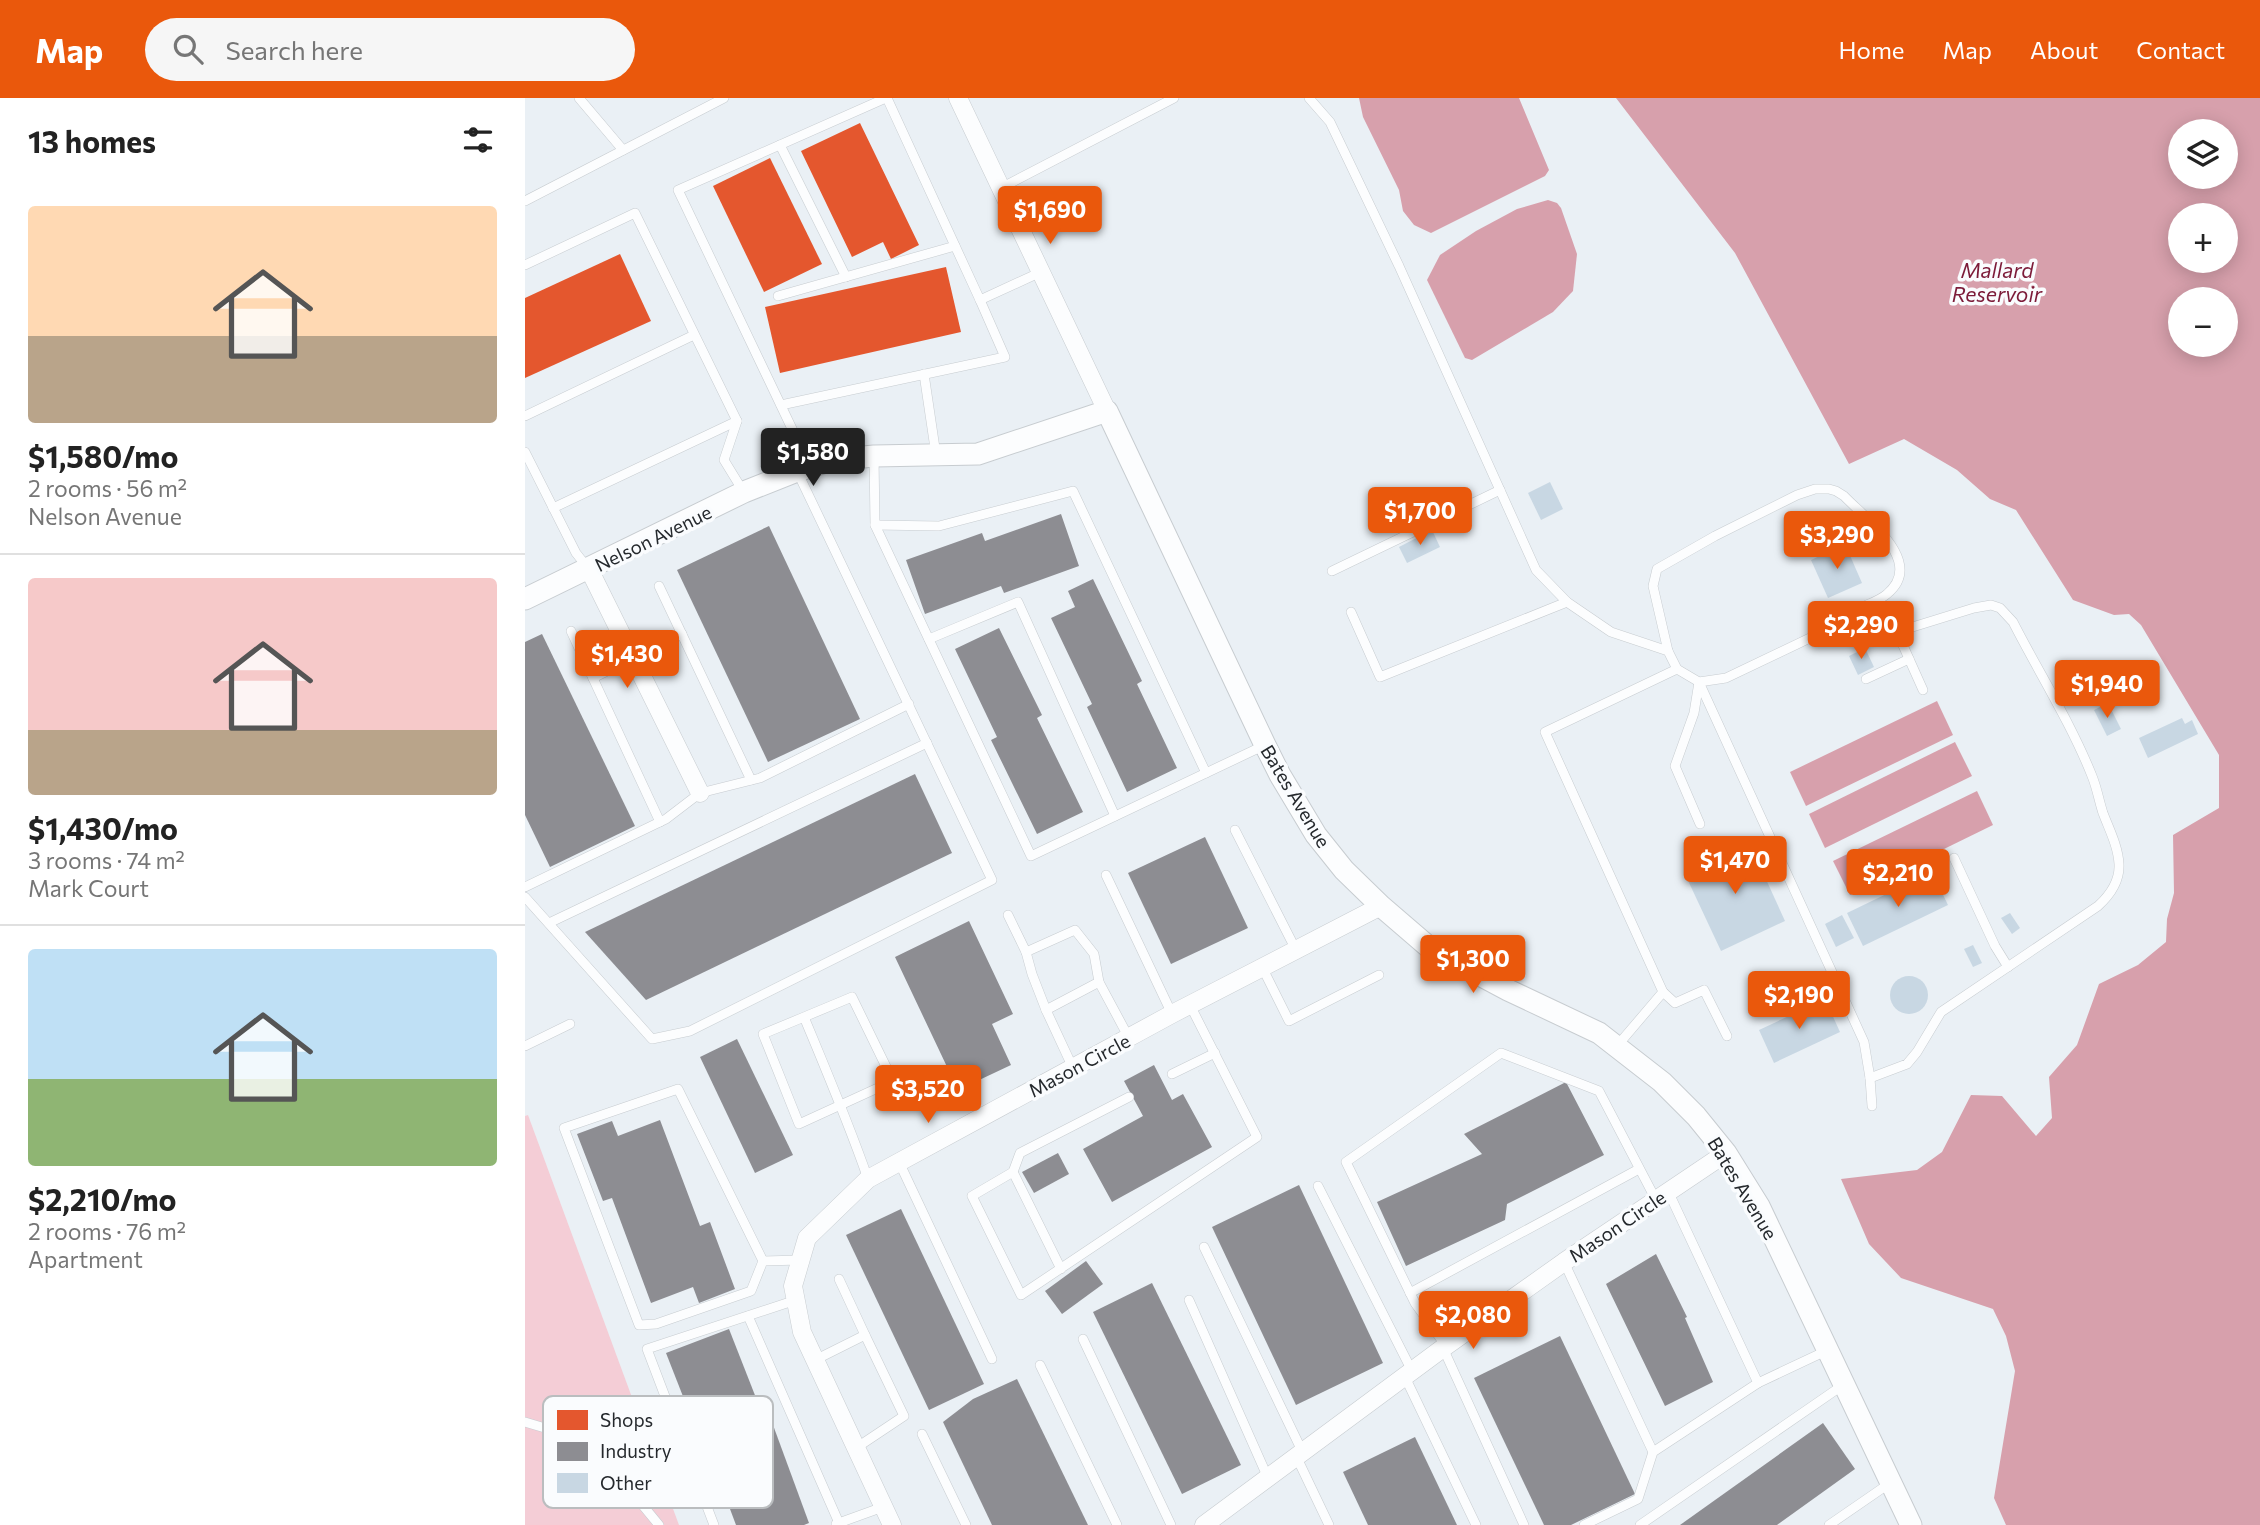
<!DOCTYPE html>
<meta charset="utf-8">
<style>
:root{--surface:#fff;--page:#f6f6f6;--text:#222;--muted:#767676;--line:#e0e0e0;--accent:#ea580c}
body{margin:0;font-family:Commissioner,sans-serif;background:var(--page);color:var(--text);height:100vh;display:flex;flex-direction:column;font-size:26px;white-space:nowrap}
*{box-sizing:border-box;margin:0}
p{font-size:23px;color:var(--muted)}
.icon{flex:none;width:38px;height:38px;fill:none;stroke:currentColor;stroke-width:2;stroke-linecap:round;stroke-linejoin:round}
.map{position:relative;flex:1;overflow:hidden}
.sheet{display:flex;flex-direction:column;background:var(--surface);width:525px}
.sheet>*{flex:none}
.fabs{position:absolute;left:1643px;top:21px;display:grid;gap:14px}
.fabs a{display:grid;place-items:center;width:70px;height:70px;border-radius:50%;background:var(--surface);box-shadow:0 4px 18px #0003;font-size:35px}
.price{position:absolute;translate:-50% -60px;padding:0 16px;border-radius:7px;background:var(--accent);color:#fff;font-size:23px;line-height:46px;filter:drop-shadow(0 2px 4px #0008)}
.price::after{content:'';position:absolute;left:50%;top:42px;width:21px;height:16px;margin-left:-10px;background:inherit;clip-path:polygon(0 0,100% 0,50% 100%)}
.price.active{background:#222;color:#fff}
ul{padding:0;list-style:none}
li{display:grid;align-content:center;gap:14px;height:371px;padding:0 28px}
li+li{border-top:2px solid var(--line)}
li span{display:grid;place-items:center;height:217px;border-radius:7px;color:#555}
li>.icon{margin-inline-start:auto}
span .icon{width:126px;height:126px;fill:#fffc;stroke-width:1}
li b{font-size:30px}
h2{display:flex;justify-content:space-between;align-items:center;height:84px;padding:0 28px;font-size:30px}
header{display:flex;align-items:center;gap:42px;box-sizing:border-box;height:98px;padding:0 35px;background:var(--accent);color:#fff}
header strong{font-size:33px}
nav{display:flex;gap:38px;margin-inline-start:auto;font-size:24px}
.search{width:490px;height:63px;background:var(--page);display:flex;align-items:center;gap:18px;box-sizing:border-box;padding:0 24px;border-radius:38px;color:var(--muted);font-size:26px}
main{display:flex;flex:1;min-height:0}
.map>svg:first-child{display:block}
.green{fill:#f4cdd6}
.water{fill:#d7a0ac;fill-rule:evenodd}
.shops{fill:#e4572e}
.industry{fill:#8d8d92}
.building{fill:#c8d7e3}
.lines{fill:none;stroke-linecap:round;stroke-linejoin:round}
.service-casing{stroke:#c7ccd0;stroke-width:10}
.minor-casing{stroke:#c7ccd0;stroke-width:19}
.tertiary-casing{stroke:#c7ccd0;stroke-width:23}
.service{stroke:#fcfdfe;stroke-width:9}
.minor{stroke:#fcfdfe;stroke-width:18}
.tertiary{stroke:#fcfdfe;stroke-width:21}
.labels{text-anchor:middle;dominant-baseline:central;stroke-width:7;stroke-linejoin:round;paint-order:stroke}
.street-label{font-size:19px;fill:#25292d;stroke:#fafcfe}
.water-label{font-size:21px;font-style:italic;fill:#7c1b39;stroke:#fafcfe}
.key{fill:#fafcfe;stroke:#babdbf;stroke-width:2}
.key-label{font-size:19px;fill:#25292d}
</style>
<header>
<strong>Map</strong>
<div class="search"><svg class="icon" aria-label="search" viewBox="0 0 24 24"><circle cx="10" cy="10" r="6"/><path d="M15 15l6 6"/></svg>Search here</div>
<nav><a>Home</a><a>Map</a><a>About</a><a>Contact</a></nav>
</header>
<main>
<section class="sheet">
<h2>13 homes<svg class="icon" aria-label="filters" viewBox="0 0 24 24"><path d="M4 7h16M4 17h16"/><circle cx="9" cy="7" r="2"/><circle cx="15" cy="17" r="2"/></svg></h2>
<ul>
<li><span style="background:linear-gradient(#ffd9b3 60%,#b9a48a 0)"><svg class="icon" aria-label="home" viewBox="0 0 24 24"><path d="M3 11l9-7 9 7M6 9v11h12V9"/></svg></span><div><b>$1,580/mo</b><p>2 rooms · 56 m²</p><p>Nelson Avenue</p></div></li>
<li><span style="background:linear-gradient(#f6c9c9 70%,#b9a48a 0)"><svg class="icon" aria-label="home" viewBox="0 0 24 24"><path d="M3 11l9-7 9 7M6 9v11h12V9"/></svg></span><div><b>$1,430/mo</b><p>3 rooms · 74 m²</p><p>Mark Court</p></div></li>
<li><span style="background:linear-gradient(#bfe0f5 60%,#8fb573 0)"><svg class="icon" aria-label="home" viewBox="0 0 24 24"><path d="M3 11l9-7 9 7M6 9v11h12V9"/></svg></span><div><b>$2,210/mo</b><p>2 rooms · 76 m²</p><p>Apartment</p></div></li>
</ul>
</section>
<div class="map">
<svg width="1735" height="1427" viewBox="0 0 1735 1427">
<rect width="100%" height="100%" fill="#eaf0f5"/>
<polygon class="green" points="3,1017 154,1427 0,1427 0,1018"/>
<g class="water">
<polygon points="834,0 994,0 1024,72 1020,78 906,135 889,127 878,113 874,92 838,19"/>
<path d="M1091 0H1735V1427H1481L1469 1400 1490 1273 1481 1238 1468 1211 1376 1180 1344 1146 1316 1081 1392 1072 1417 1054 1446 997 1477 998 1511 1038 1527 1020 1524 979 1552 947 1574 886 1613 867 1641 844 1642 821 1649 795 1648 737 1694 710V657L1616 527 1604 516 1589 517 1548 502 1491 412 1465 401 1432 372 1379 341 1324 366 1210 155ZM1656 33H1701V79H1656ZM1656 117H1701V163H1656ZM1656 201H1701V247H1656Z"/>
<polygon points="1023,102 1032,105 1036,110 1052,156 1048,193 1028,214 947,262 940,260 902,182 915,157 951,133 992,111"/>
<polygon points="1412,603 1428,637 1281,708 1265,674"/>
<polygon points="1430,644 1447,678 1300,750 1284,716"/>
<polygon points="1452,693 1468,727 1325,797 1308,763"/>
</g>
<g class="shops">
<polygon points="335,25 394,147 366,161 358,144 327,159 276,53"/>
<polygon points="245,60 297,166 239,194 188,88"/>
<polygon points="95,156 126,223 0,280 0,200"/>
<polygon points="421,169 436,234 255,275 240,209"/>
</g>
<g class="industry">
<polygon points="536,416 554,468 479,495 476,488 400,516 381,462 457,435 460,443"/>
<polygon points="244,428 335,621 243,664 152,472"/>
<polygon points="568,481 617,583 612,586 652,670 602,694 562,609 567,606 526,520 550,509 543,493"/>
<polygon points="474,530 517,617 512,620 558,714 512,736 466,642 472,639 430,551"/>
<polygon points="17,536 110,728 25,769 0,717 0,544"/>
<polygon points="390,676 427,755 121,902 60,834"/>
<polygon points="680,739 723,830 646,866 603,775"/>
<polygon points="444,823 488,916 467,926 486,967 433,992 370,859"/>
<polygon points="212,941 268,1057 230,1075 175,959"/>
<polygon points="629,967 647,1002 658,996 687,1049 587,1104 558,1051 618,1018 599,983"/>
<polygon points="1041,984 1079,1057 982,1106 980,1122 881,1168 852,1104 957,1056 939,1036"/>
<polygon points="135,1022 175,1128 185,1124 210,1191 174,1205 168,1189 126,1205 87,1100 78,1103 52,1036 87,1023 93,1038"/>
<polygon points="533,1055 544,1076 509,1095 497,1074"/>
<polygon points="774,1087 858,1265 771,1307 687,1129"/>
<polygon points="376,1111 459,1286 404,1312 321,1137"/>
<polygon points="1131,1156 1162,1219 1160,1220 1188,1284 1140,1308 1081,1186"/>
<polygon points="561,1163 578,1186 537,1216 520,1193"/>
<polygon points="627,1185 716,1367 657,1396 568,1214"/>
<polygon points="204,1231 242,1328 179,1352 141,1255"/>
<polygon points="1035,1238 1110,1396 1046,1427 1019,1427 949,1280"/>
<polygon points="492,1281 563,1427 467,1427 418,1324 448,1301"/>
<polygon points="1298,1325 1330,1371 1252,1427 1155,1427"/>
<polygon points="248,1327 284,1425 279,1427 211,1427 183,1352"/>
<polygon points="890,1339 932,1427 843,1427 818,1374"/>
</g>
<g class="building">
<polygon points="1025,384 1038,411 1016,422 1003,395"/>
<polygon points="907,432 915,449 882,465 874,449"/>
<polygon points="1320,446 1337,485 1303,500 1286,462"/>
<polygon points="1340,550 1349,569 1333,577 1324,558"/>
<polygon points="1583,605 1596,631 1582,638 1569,612"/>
<polygon points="1657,620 1660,626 1667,622 1673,636 1623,660 1614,640"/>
<polygon points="1224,744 1260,823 1196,853 1159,774"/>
<polygon points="1407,774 1423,807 1338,848 1322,815"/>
<polygon points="1485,815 1495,830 1487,836 1476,820"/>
<polygon points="1317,817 1329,840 1311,849 1300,826"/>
<polygon points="1448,847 1457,865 1448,869 1439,851"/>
<circle cx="1384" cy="897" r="19"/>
<polygon points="1300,901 1315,934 1249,965 1234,932"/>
</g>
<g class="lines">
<defs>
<g id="service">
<polyline points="54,0 98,52"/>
<polyline points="362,0 455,202 516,174"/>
<polyline points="784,0 805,24 874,168 1011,472 1042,504 1086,534 1143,553 1152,571"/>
<polyline points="255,47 321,179"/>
<polyline points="476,90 649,0"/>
<polyline points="0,103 199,0"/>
<polyline points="0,167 110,115 212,323 199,362 218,393"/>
<polyline points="253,198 430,148"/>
<polyline points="399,276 411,357"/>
<polyline points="256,307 480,259 455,202"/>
<polyline points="0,318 169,237"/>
<polyline points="0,354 51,455 62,469"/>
<polyline points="349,358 350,427 506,758 740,647"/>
<polyline points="28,410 212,323"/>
<polyline points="350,427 414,428 548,393 681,675"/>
<polyline points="807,473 975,392"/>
<polyline points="134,488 226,682"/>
<polyline points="826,514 855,579 1042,504"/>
<polyline points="46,533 135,724"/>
<polyline points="1372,534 1398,592"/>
<polyline points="404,541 493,504 590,718"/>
<path d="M1143 553 1128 488 1132 471 1190 438 1272 397 1290 391H1304L1311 393 1319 398C1342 422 1401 464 1362 496 1353 504 1339 507 1329 513 1323 517 1317 522 1312 527"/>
<polyline points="68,580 157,536"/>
<polyline points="1341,581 1384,561"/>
<path d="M1175 726 1150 668 1169 615 1174 584 1201 580 1312 527 1331 540H1352L1449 510 1466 507 1475 510 1488 524C1514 575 1546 625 1567 678 1572 690 1574 703 1578 715 1584 731 1593 748 1594 766 1595 784 1585 797 1573 808L1416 914 1392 954 1382 966 1345 980"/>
<polyline points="710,732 771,852"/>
<polyline points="1429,760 1470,848 1483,869"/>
<polyline points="581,777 647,916"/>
<polyline points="0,789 141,721 175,695 235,680 384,606"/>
<polyline points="0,799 127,941 165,933 467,782 272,373 270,337 153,92 361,0"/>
<polyline points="483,817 501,854"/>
<polyline points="24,825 402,645"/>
<polyline points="737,869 764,923 854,877"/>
<polyline points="1138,894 1150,905 1179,892 1202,938"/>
<polyline points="521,912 507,876 501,854 550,832 569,856 574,884"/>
<path d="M279 919 238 936 274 1026 368 983 327 899 279 919C301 972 324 1026 343 1081"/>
<polyline points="0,948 45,926"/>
<polyline points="1092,948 1138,894 1020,634 1152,571 1174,584 1339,944 1345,980 1347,1008"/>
<polyline points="548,970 521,912 574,884 604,940"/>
<polyline points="647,976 690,955"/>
<polyline points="374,1064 467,1261"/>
<polyline points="488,1074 495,1055 604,999"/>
<polyline points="793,1088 887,1273"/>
<polyline points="1143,1093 1233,1285 1303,1252"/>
<polyline points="679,1149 778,1355"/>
<polyline points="238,1163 226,1193 131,1226 114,1227 39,1030 153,991 238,1163 276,1162"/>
<polyline points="1039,1164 1128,1354 1233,1285"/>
<polyline points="536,1171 488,1074 447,1098 496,1197 732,1039 665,907"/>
<polyline points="885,1195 1114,1071"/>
<polyline points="664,1202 743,1380"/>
<polyline points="223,1218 314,1425"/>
<polyline points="558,1241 646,1427"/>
<polyline points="921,1248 890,1205 821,1064 976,955 1074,993 1131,1102"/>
<polyline points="918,1250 999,1427"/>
<polyline points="290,1262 340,1237 314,1181"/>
<polyline points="515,1267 592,1427"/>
<polyline points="880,1279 951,1427"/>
<polyline points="0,1324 30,1333 82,1364 134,1427"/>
<polyline points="397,1336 441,1427"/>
<polyline points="331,1350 379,1318 340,1237"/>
<polyline points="772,1360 804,1427"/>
<polyline points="311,1426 358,1409"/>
<polyline points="189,1427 122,1251 271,1202"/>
<polyline points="1059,1427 1113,1401 1128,1354"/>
<polyline points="1115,1427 1318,1287"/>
<polyline points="1304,1427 1365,1385"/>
</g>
<g id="minor">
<polyline points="433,0 582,313"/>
<polyline points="64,471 175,695"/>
<polyline points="367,1427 277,1234 268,1188 282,1140 343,1081 647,916 856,808"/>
<polyline points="679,1427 918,1250 1039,1164 1201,1055"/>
</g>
<polyline id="tertiary" points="0,501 219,394 272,373 307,362 349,358 453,356 582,313 740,647 755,677 791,737 819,772 856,808 906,851 983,892 1074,935 1137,984 1171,1018 1201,1055 1234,1108 1386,1427"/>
</defs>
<use href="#service" class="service-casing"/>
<use href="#minor" class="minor-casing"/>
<use href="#tertiary" class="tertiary-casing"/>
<use href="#service" class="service"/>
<use href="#minor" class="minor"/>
<use href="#tertiary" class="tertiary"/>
</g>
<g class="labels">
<g class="street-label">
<text transform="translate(128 440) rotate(-26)">Nelson Avenue</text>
<text transform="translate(771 698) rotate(59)">Bates Avenue</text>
<text transform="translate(554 967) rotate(-28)">Mason Circle</text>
<text transform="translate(1218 1090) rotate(59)">Bates Avenue</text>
<text transform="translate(1092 1128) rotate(-34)">Mason Circle</text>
</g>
<g class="water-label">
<text x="1472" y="171">Mallard<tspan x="1472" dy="24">Reservoir</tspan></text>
</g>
</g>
<rect x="18" y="1298" width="230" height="112" rx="10" class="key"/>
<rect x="32" y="1312" width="31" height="20" fill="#e4572e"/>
<rect x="32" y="1344" width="31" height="19" fill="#8d8d92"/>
<rect x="32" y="1375" width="31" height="20" fill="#c8d7e3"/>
<g class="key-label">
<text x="75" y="1329">Shops</text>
<text x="75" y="1360">Industry</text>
<text x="75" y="1392">Other</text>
</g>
</svg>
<div class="fabs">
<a><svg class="icon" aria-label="layers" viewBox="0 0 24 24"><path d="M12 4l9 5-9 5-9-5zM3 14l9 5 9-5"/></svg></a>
<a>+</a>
<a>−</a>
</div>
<b class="price" style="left:525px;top:148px">$1,690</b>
<b class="price active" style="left:288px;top:390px">$1,580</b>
<b class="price" style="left:895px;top:449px">$1,700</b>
<b class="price" style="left:1312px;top:473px">$3,290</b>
<b class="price" style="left:1336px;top:563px">$2,290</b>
<b class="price" style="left:102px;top:592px">$1,430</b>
<b class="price" style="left:1582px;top:622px">$1,940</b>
<b class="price" style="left:1210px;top:798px">$1,470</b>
<b class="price" style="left:1373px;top:811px">$2,210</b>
<b class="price" style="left:948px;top:897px">$1,300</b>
<b class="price" style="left:1274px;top:933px">$2,190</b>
<b class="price" style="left:403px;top:1027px">$3,520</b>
<b class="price" style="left:948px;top:1253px">$2,080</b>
</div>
</main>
